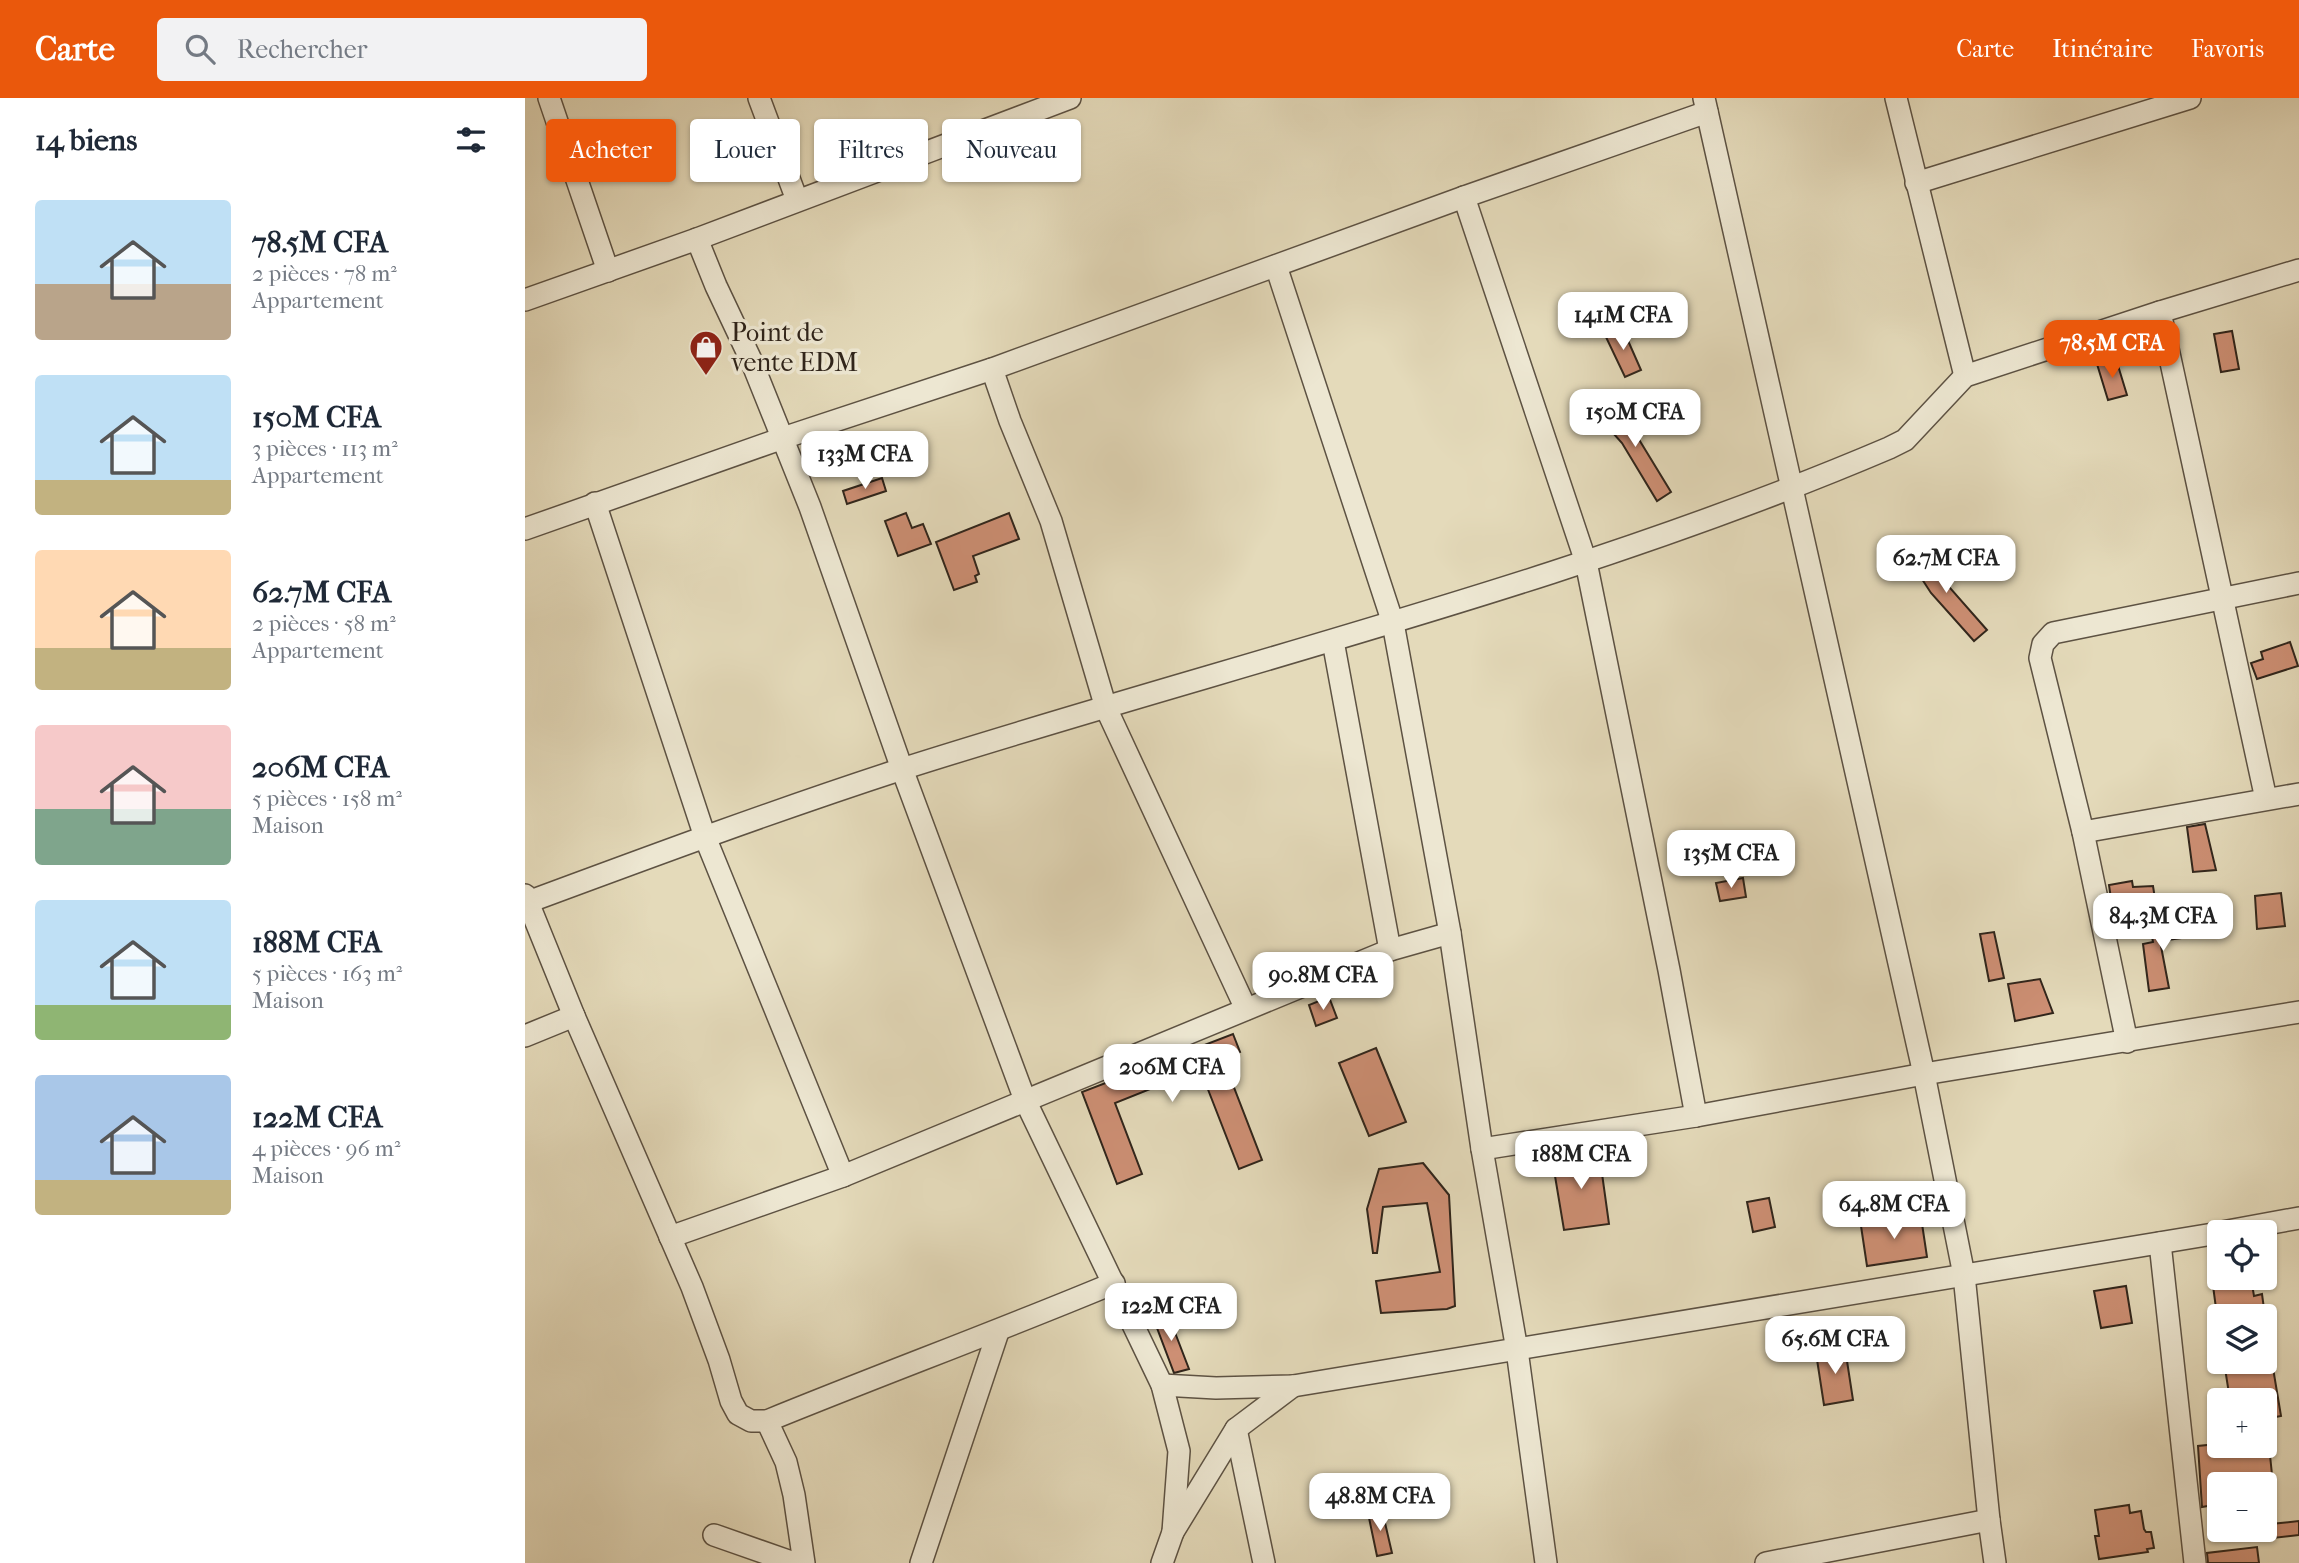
<!DOCTYPE html>
<html lang="fr">
<meta charset="utf-8">
<style>
:root{--surface:#fff;--page:#f2f2f3;--text:#1f2937;--muted:#747a83;--accent:#ea580c}
body{margin:0;font-family:"IM FELL French Canon",serif;background:var(--page);color:var(--text);height:100vh;display:flex;flex-direction:column;font-size:26px;white-space:nowrap}
*{box-sizing:border-box;margin:0}
p{font-size:23px;color:var(--muted)}
.icon{flex:none;width:38px;height:38px;fill:none;stroke:currentColor;stroke-width:2;stroke-linecap:round;stroke-linejoin:round}
.map{position:relative;flex:1;overflow:hidden}
.panel{display:flex;flex-direction:column;background:var(--surface);width:525px}
.panel>*{flex:none}
.guide{position:absolute;left:21px;top:21px;width:665px;height:63px;display:flex;gap:14px}
.fabs{position:absolute;left:1682px;top:1122px;display:grid;gap:14px}
.fabs a{display:grid;place-items:center;width:70px;height:70px;border-radius:7px;background:var(--surface);box-shadow:0 2px 5px #0004;font-size:35px}
.price{position:absolute;translate:-50% -60px;padding:0 16px;border-radius:14px;background:#fff;color:#222;font-size:23px;line-height:46px;filter:drop-shadow(0 2px 4px #0008)}
.price::after{content:'';position:absolute;left:50%;top:42px;width:21px;height:16px;margin-left:-10px;background:inherit;clip-path:polygon(0 0,100% 0,50% 100%)}
.price.active{background:var(--accent);color:#fff}
ul{padding:0;list-style:none}
li{display:flex;align-items:center;gap:21px;height:175px;padding:0 35px}
li span{display:grid;place-items:center;flex:none;width:196px;height:140px;border-radius:7px;color:#555}
li>.icon{margin-inline-start:auto}
span .icon{width:84px;height:84px;fill:#fffc;stroke-width:1}
li b{font-size:30px}
h2{display:flex;justify-content:space-between;align-items:center;height:84px;padding:0 35px;font-size:30px}
.tag{padding:0 24px;border-radius:7px;background:var(--surface);box-shadow:0 2px 5px #0004;font-size:24px;line-height:63px}
.tag.active{background:var(--accent);color:#fff}
header{display:flex;align-items:center;gap:42px;box-sizing:border-box;height:98px;padding:0 35px;background:var(--accent);color:#fff}
header strong{font-size:33px}
nav{display:flex;gap:38px;margin-inline-start:auto;font-size:24px}
.search{width:490px;height:63px;background:var(--page);display:flex;align-items:center;gap:18px;box-sizing:border-box;padding:0 24px;border-radius:7px;color:var(--muted);font-size:26px}
main{display:flex;flex:1;min-height:0}
.map>svg:first-child{display:block}
.building{fill:#cd8f74;stroke:#30251b;stroke-width:2}
.lines{fill:none;stroke-linecap:round;stroke-linejoin:round}
.minor-casing{stroke:#5d5243;stroke-width:24}
.minor{stroke:#ede7d2;stroke-width:21}
.labels{text-anchor:middle;dominant-baseline:central;stroke-width:7;stroke-linejoin:round;paint-order:stroke}
.poi-label{font-size:26px;fill:#30251b;stroke:#ede7d2;text-anchor:start}
</style>
<header>
<strong>Carte</strong>
<div class="search"><svg class="icon" aria-label="search" viewBox="0 0 24 24"><circle cx="10" cy="10" r="6"/><path d="M15 15l6 6"/></svg>Rechercher</div>
<nav><a>Carte</a><a>Itinéraire</a><a>Favoris</a></nav>
</header>
<main>
<section class="panel">
<h2>14 biens<svg class="icon" aria-label="filters" viewBox="0 0 24 24"><path d="M4 7h16M4 17h16"/><circle cx="9" cy="7" r="2"/><circle cx="15" cy="17" r="2"/></svg></h2>
<ul>
<li><span style="background:linear-gradient(#bfe0f5 60%,#b9a48a 0)"><svg class="icon" aria-label="home" viewBox="0 0 24 24"><path d="M3 11l9-7 9 7M6 9v11h12V9"/></svg></span><div><b>78.5M CFA</b><p>2 pièces · 78 m²</p><p>Appartement</p></div></li>
<li><span style="background:linear-gradient(#bfe0f5 75%,#c2b280 0)"><svg class="icon" aria-label="home" viewBox="0 0 24 24"><path d="M3 11l9-7 9 7M6 9v11h12V9"/></svg></span><div><b>150M CFA</b><p>3 pièces · 113 m²</p><p>Appartement</p></div></li>
<li><span style="background:linear-gradient(#ffd9b3 70%,#c2b280 0)"><svg class="icon" aria-label="home" viewBox="0 0 24 24"><path d="M3 11l9-7 9 7M6 9v11h12V9"/></svg></span><div><b>62.7M CFA</b><p>2 pièces · 58 m²</p><p>Appartement</p></div></li>
<li><span style="background:linear-gradient(#f6c9c9 60%,#7fa58c 0)"><svg class="icon" aria-label="home" viewBox="0 0 24 24"><path d="M3 11l9-7 9 7M6 9v11h12V9"/></svg></span><div><b>206M CFA</b><p>5 pièces · 158 m²</p><p>Maison</p></div></li>
<li><span style="background:linear-gradient(#bfe0f5 75%,#8fb573 0)"><svg class="icon" aria-label="home" viewBox="0 0 24 24"><path d="M3 11l9-7 9 7M6 9v11h12V9"/></svg></span><div><b>188M CFA</b><p>5 pièces · 163 m²</p><p>Maison</p></div></li>
<li><span style="background:linear-gradient(#a9c7e8 75%,#c2b280 0)"><svg class="icon" aria-label="home" viewBox="0 0 24 24"><path d="M3 11l9-7 9 7M6 9v11h12V9"/></svg></span><div><b>122M CFA</b><p>4 pièces · 96 m²</p><p>Maison</p></div></li>
</ul>
</section>
<div class="map">
<svg width="1774" height="1465" viewBox="0 0 1774 1465">
<rect width="100%" height="100%" fill="#e4daba"/>
<filter id="stains"><feTurbulence type="fractalNoise" baseFrequency=".00286" numOctaves="4"/><feColorMatrix values="0 0 0 0 .2 0 0 0 0 .09 0 0 0 0 .02 0 0 0 .5 -.17"/></filter>
<radialGradient id="worn" r=".72"><stop offset=".6" stop-color="#630" stop-opacity="0"/><stop offset="1" stop-color="#630" stop-opacity=".3"/></radialGradient>
<g class="building">
<polygon points="1097,229 1116,272 1100,279 1080,237"/>
<polygon points="1707,233 1714,271 1696,274 1689,236"/>
<polygon points="1591,261 1602,297 1583,302 1572,266"/>
<polygon points="1085,294 1146,394 1132,403 1097,345 1088,335 1093,330 1074,302"/>
<polygon points="357,380 361,393 322,406 318,393"/>
<polygon points="381,415 387,430 398,426 406,446 373,458 360,423"/>
<polygon points="484,415 494,441 448,458 454,476 450,478 452,484 429,492 411,444"/>
<polygon points="1400,451 1425,490 1462,532 1449,543 1406,495 1384,461"/>
<polygon points="1765,544 1773,568 1732,581 1726,565 1738,561 1736,554"/>
<polygon points="1680,726 1691,772 1668,774 1662,729"/>
<polygon points="1262,735 1266,761 1237,766 1233,740"/>
<polygon points="1218,780 1221,799 1195,803 1191,785"/>
<polygon points="1607,783 1608,789 1628,788 1631,807 1588,815 1584,787"/>
<polygon points="1756,795 1760,828 1732,831 1730,798"/>
<polygon points="1670,824 1672,838 1635,843 1644,890 1624,893 1618,846 1628,844 1626,833"/>
<polygon points="1469,834 1479,880 1464,883 1455,836"/>
<polygon points="1515,881 1528,915 1490,923 1483,886"/>
<polygon points="804,899 812,920 791,928 784,907"/>
<polygon points="708,936 715,954 698,961 737,1062 714,1071 675,971 590,1005 617,1076 592,1086 557,994"/>
<polygon points="851,950 881,1024 844,1038 814,965"/>
<polygon points="1074,1054 1084,1126 1039,1132 1027,1060"/>
<polygon points="898,1065 924,1097 930,1208 922,1211 856,1215 851,1183 915,1174 902,1105 858,1109 852,1155 848,1155 842,1111 854,1071"/>
<polygon points="1244,1100 1250,1129 1228,1134 1222,1104"/>
<polygon points="1396,1119 1402,1159 1342,1168 1336,1128"/>
<polygon points="1687,1180 1726,1180 1729,1198 1737,1196 1740,1218 1692,1218"/>
<polygon points="1601,1188 1607,1225 1576,1230 1569,1193"/>
<polygon points="626,1214 644,1219 664,1271 649,1275"/>
<polygon points="1320,1250 1328,1302 1299,1307 1291,1255"/>
<polygon points="1699,1264 1747,1264 1756,1318 1740,1321 1740,1302 1705,1302"/>
<polygon points="1692,1346 1744,1348 1748,1386 1694,1386 1694,1406 1677,1409 1673,1348"/>
<polygon points="1604,1407 1605,1415 1616,1413 1619,1431 1621,1434 1626,1434 1629,1450 1622,1451 1623,1454 1574,1461 1570,1438 1574,1438 1570,1412"/>
<polygon points="857,1412 867,1455 852,1458 843,1415"/>
<polygon points="1774,1423 1774,1437 1748,1440 1746,1426"/>
<polygon points="1732,1449 1734,1465 1683,1465 1682,1455"/>
</g>
<g class="lines">
<defs>
<g id="minor">
<polyline points="24,0 83,173"/>
<polyline points="234,0 272,102"/>
<polyline points="1179,0 1399,976 1439,1177 1464,1422 1470,1465"/>
<polyline points="1371,0 1440,278"/>
<polyline points="1391,85 1665,0"/>
<polyline points="939,99 1061,464 1144,872 1171,1018"/>
<polyline points="172,141 191,188 226,262 285,409 377,671 500,1002 637,1287 654,1353 648,1434"/>
<polyline points="751,168 868,525 925,835 957,1051 992,1252 1021,1465"/>
<polyline points="0,202 172,141 545,0"/>
<polyline points="1635,214 1741,701"/>
<polyline points="467,271 485,323 526,423 581,610 721,911"/>
<polyline points="70,405 180,739 318,1078 865,852 925,835"/>
<polyline points="0,431 258,340 467,271 939,99 1182,14"/>
<polyline points="808,543 865,852"/>
<polyline points="1558,734 1774,696"/>
<path d="M0 797 49 918 167 1189 194 1262 206 1303 213 1316 226 1323H242C357 1276 474 1233 589 1185"/>
<path d="M3 804C127 758 251 712 377 671 707 566 1045 486 1364 350L1380 342 1440 278 1635 214 1774 172"/>
<polyline points="0,938 49,918"/>
<polyline points="1602,944 1558,734 1515,560 1518,546 1528,535 1774,485"/>
<polyline points="957,1051 1171,1018 1399,976 1774,914"/>
<polyline points="1697,1134 1774,1120"/>
<polyline points="145,1139 318,1078"/>
<polyline points="1635,1145 1670,1465"/>
<polyline points="637,1287 691,1290 768,1288 1694,1135"/>
<polyline points="242,1323 261,1364 269,1397 279,1465"/>
<polyline points="711,1331 739,1465"/>
<polyline points="189,1437 269,1465"/>
<polyline points="396,1465 473,1234"/>
<polyline points="637,1465 648,1434 711,1331 768,1288"/>
<polyline points="1241,1465 1464,1422"/>
</g>
</defs>
<use href="#minor" class="minor-casing"/>
<use href="#minor" class="minor"/>
</g>
<defs>
<symbol id="shop-pin" viewBox="-11 -11 22 30"><path d="M0 17L-7.5 6A9.5 9.5 0 1 1 7.5 6Z" fill="#8f2418" stroke="#ede7d2"/><path d="M-5-2.5h2.3a2.7 3.5 0 0 1 5.4 0H5L5.5 6h-11ZM-1.5-2.5h3a1.5 2.3 0 0 0-3 0Z" fill="#fff"/></symbol>
</defs>
<g fill-rule="evenodd">
<use href="#shop-pin" x="162" y="230" width="38" height="52"/>
</g>
<g class="labels">
<g class="poi-label">
<text x="206" y="234">Point de<tspan x="206" dy="30">vente EDM</tspan></text>
</g>
</g>
<rect width="100%" height="100%" filter="url(#stains)"/>
<rect width="100%" height="100%" fill="url(#worn)"/>
</svg>
<div class="fabs">
<a><svg class="icon" aria-label="locate" viewBox="0 0 24 24"><circle cx="12" cy="12" r="6"/><path d="M12 2v4M12 18v4M2 12h4M18 12h4"/></svg></a>
<a><svg class="icon" aria-label="layers" viewBox="0 0 24 24"><path d="M12 4l9 5-9 5-9-5zM3 14l9 5 9-5"/></svg></a>
<a>+</a>
<a>−</a>
</div>
<b class="price" style="left:1098px;top:254px">141M CFA</b>
<b class="price active" style="left:1587px;top:282px">78.5M CFA</b>
<b class="price" style="left:1110px;top:351px">150M CFA</b>
<b class="price" style="left:340px;top:393px">133M CFA</b>
<b class="price" style="left:1421px;top:497px">62.7M CFA</b>
<b class="price" style="left:1206px;top:792px">135M CFA</b>
<b class="price" style="left:1638px;top:855px">84.3M CFA</b>
<b class="price" style="left:798px;top:914px">90.8M CFA</b>
<b class="price" style="left:647px;top:1006px">206M CFA</b>
<b class="price" style="left:1056px;top:1093px">188M CFA</b>
<b class="price" style="left:1369px;top:1143px">64.8M CFA</b>
<b class="price" style="left:646px;top:1245px">122M CFA</b>
<b class="price" style="left:1310px;top:1278px">65.6M CFA</b>
<b class="price" style="left:855px;top:1435px">48.8M CFA</b>
<div class="guide">
<a class="tag active">Acheter</a>
<a class="tag">Louer</a>
<a class="tag">Filtres</a>
<a class="tag">Nouveau</a>
</div>
</div>
</main>
